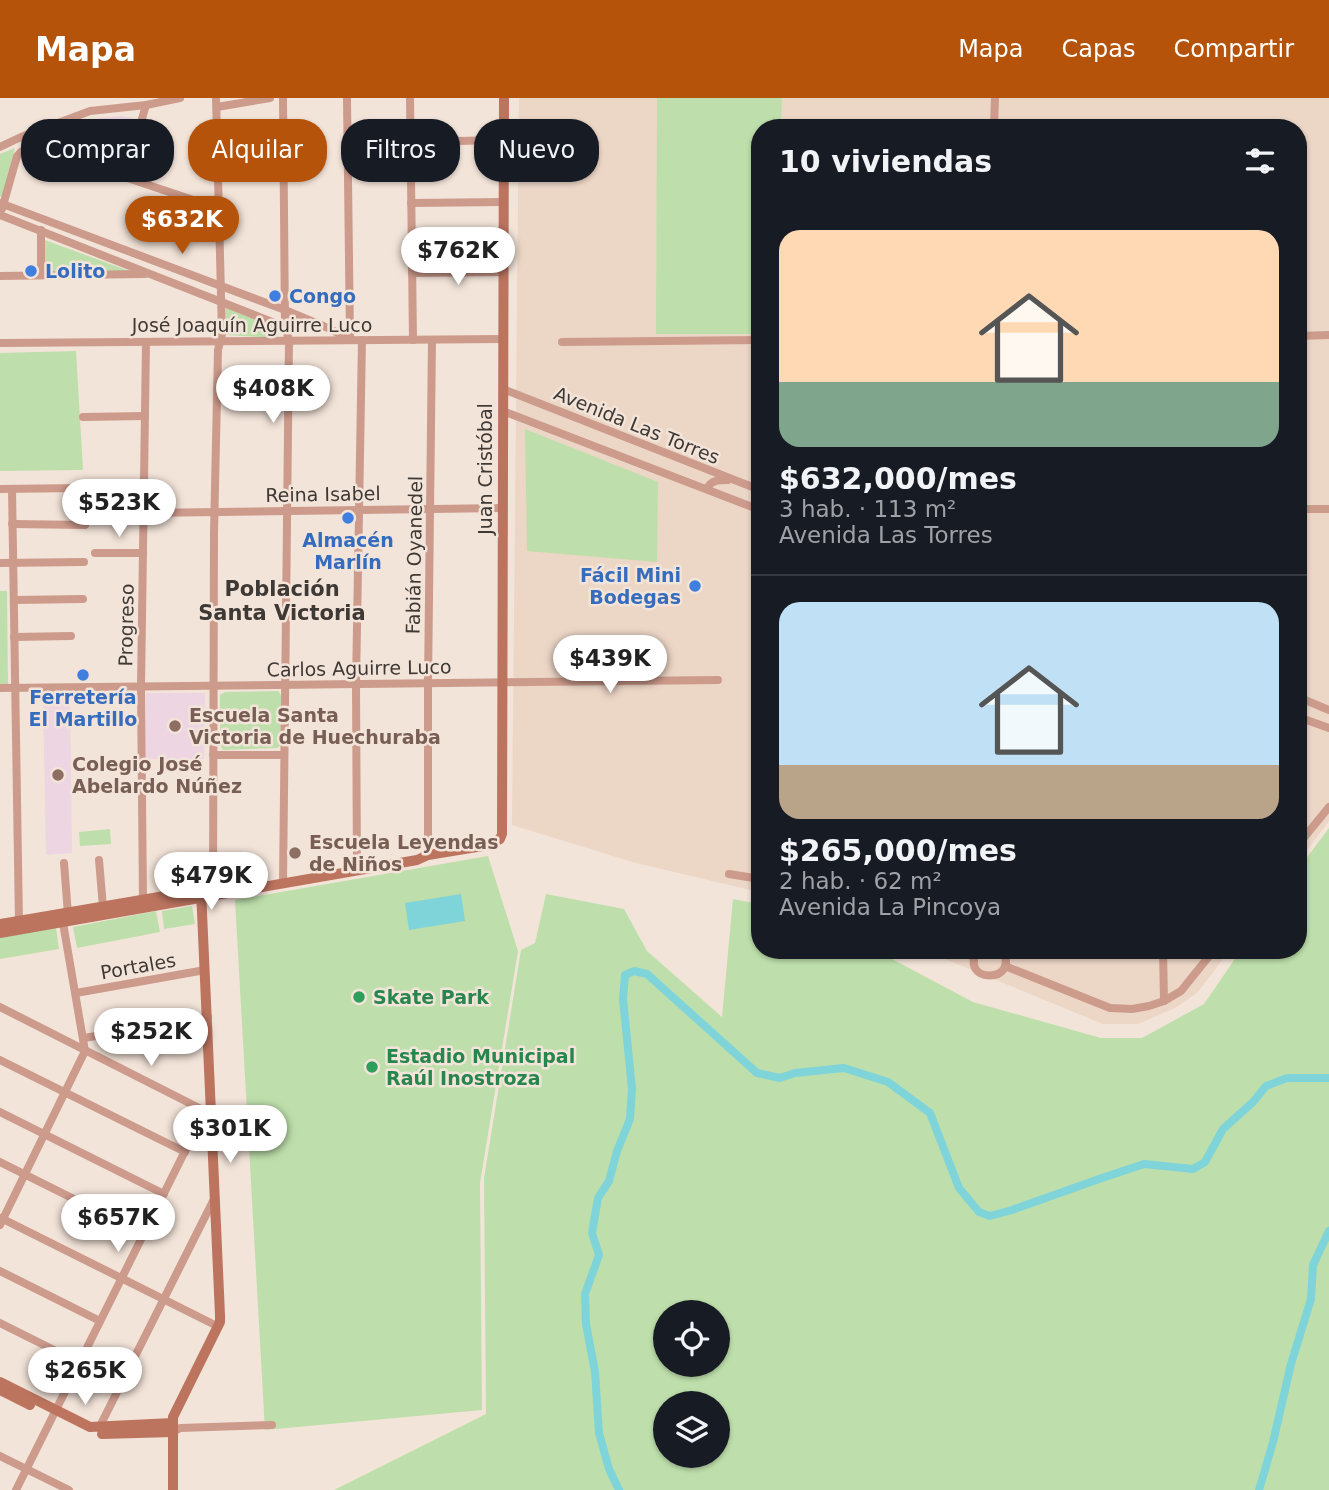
<!DOCTYPE html>
<html lang="es">
<meta charset="utf-8">
<style>
:root{--surface:#171b24;--page:#20242c;--text:#f1f3f6;--muted:#9ea1a6;--line:#363941;--accent:#b45309}
body{margin:0;font-family:"DejaVu Sans",sans-serif;background:var(--page);color:var(--text);height:100vh;display:flex;flex-direction:column;font-size:26px;white-space:nowrap}
*{box-sizing:border-box;margin:0}
p{font-size:23px;color:var(--muted)}
.icon{flex:none;width:38px;height:38px;fill:none;stroke:currentColor;stroke-width:2;stroke-linecap:round;stroke-linejoin:round}
.map{position:relative;flex:1;overflow:hidden}
.sheet{position:absolute;left:751px;top:21px;width:556px;height:840px;display:flex;flex-direction:column;background:var(--surface);border-radius:28px;box-shadow:0 2px 5px #0004}
.sheet>*{flex:none}
.guide{position:absolute;left:21px;top:21px;width:625px;height:63px;display:flex;gap:14px}
.buttons{position:absolute;left:653px;top:1202px;display:grid;gap:14px}
.buttons a{display:grid;place-items:center;width:77px;height:77px;border-radius:50%;background:var(--surface);box-shadow:0 2px 5px #0004;font-size:35px}
.price{position:absolute;translate:-50% -60px;padding:0 16px;border-radius:24px;background:#fff;color:#222;font-size:23px;line-height:46px;filter:drop-shadow(0 2px 4px #0008)}
.price::after{content:'';position:absolute;left:50%;top:42px;width:21px;height:16px;margin-left:-10px;background:inherit;clip-path:polygon(0 0,100% 0,50% 100%)}
.price.current{background:var(--accent);color:#fff}
ul{padding:0;list-style:none}
li{display:grid;align-content:center;gap:14px;height:371px;padding:0 28px}
li+li{border-top:2px solid var(--line)}
li span{display:grid;place-items:center;height:217px;border-radius:21px;color:#555}
li>.icon{margin-inline-start:auto}
span .icon{width:126px;height:126px;fill:#fffc;stroke-width:1}
li b{font-size:30px}
h2{display:flex;justify-content:space-between;align-items:center;height:84px;padding:0 28px;font-size:30px}
.pill{padding:0 24px;border-radius:28px;background:var(--surface);box-shadow:0 2px 5px #0004;font-size:24px;line-height:63px}
.pill.current{background:var(--accent);color:#fff}
header{display:flex;align-items:center;gap:42px;box-sizing:border-box;height:98px;padding:0 35px;background:var(--accent);color:#fff}
header strong{font-size:33px}
nav{display:flex;gap:38px;margin-inline-start:auto;font-size:24px}
.map>svg:first-child{display:block}
.built{fill:#ecd6c6}
.education{fill:#edd5e1}
.green{fill:#bedfab;fill-rule:evenodd}
.water{fill:#7fd4da}
.lines{fill:none;stroke-linecap:round;stroke-linejoin:round}
.canal{stroke:#7fd4da;stroke-width:8}
.street{stroke:#cd9b8c;stroke-width:8}
.secondary{stroke:#bc745f;stroke-width:10}
.shop-dot{fill:#3f7fe0;stroke:#f3e4d9;stroke-width:2.5}
.education-dot{fill:#8d6e63;stroke:#f3e4d9;stroke-width:2.5}
.leisure-dot{fill:#2e9e5b;stroke:#f3e4d9;stroke-width:2.5}
.labels{text-anchor:middle;dominant-baseline:central;stroke-width:5;stroke-linejoin:round;paint-order:stroke}
.shop-label{font-size:19px;font-weight:bold;fill:#366cbe;stroke:#f3e4d9;text-anchor:start}
.street-label{font-size:19px;fill:#3f3935;stroke:#f3e4d9}
.education-label{font-size:19px;font-weight:bold;fill:#785e54;stroke:#f3e4d9;text-anchor:start}
.leisure-label{font-size:19px;font-weight:bold;fill:#27864d;stroke:#f3e4d9;text-anchor:start}
.neighbourhood-label{font-size:21px;font-weight:bold;fill:#3f3935;stroke:#f3e4d9}
</style>
<header>
<strong>Mapa</strong>
<nav><a>Mapa</a><a>Capas</a><a>Compartir</a></nav>
</header>
<div class="map">
<svg width="1329" height="1392" viewBox="0 0 1329 1392">
<rect width="100%" height="100%" fill="#f3e4d9"/>
<g class="built">
<polygon points="519,0 1329,0 1329,723 1299,763 1298,30 760,30 759,794 636,765 512,727"/>
<polygon points="923,852 1230,852 1197,895 1175,910 1138,926 1103,926"/>
</g>
<g class="education">
<polygon points="121,18 133,20 118,70 42,42 100,20"/>
<polygon points="146,595 205,595 204,661 146,661"/>
<polygon points="70,597 72,755 46,757 43,599"/>
</g>
<g class="green">
<polygon points="657,0 782,0 781,30 760,30 759,236 656,236"/>
<polygon points="15,50 2,99 0,98 0,56"/>
<polygon points="42,141 132,174 46,175"/>
<polygon points="226,210 281,231 276,240 226,237"/>
<polygon points="76,253 83,372 0,373 0,255"/>
<polygon points="525,331 658,384 657,464 527,453"/>
<polygon points="0,493 7,493 8,586 0,586"/>
<polygon points="278,593 281,597 281,647 277,650 223,652 220,647 220,597 225,594"/>
<path d="M1329 730V1392H334L486 1316 484 1080 521 852 535 845 546 796 624 811 647 853 722 919 733 801 759 806 760 852H875L973 904 1101 940H1142L1204 906 1241 852H1298L1299 770ZM665 1214H718V1267H665ZM665 1306H718V1358H665Z"/>
<polygon points="110,731 111,746 80,748 79,734"/>
<polygon points="488,758 518,853 480,1085 482,1312 265,1332 235,802"/>
<polygon points="192,808 195,826 164,831 162,813"/>
<polygon points="156,813 160,834 77,850 73,829"/>
<polygon points="56,830 59,851 0,861 0,839"/>
</g>
<polygon class="water" points="461,796 465,823 409,832 405,805"/>
<g class="lines">
<g class="canal">
<polyline points="619,1392 609,1371 599,1335 595,1274 586,1226 585,1196 599,1157 592,1135 598,1100 609,1083 617,1053 630,1021 632,991 623,901 625,877 634,873 647,876 757,975 780,980 795,975 844,970 888,984 930,1015 959,1090 979,1114 990,1118 1012,1112 1102,1080 1144,1066 1193,1071 1205,1064 1223,1031 1253,1004 1266,988 1287,980 1329,980"/>
<polyline points="1259,1392 1273,1344 1291,1266 1311,1201 1313,1167 1329,1133"/>
</g>
<g class="street">
<polyline points="283,0 285,229 289,242 283,786"/>
<polyline points="347,0 350,242"/>
<polyline points="410,0 413,242"/>
<polyline points="217,9 270,0"/>
<polyline points="994,30 995,0"/>
<polyline points="410,44 504,42"/>
<polyline points="0,49 21,39 90,13 146,7 180,0"/>
<polyline points="125,79 146,7"/>
<polyline points="0,105 285,212 328,230 347,240"/>
<polyline points="411,105 504,104"/>
<path d="M2 111 17 58C22 51 30 49 38 50L220 111"/>
<polyline points="0,117 285,229"/>
<polyline points="412,175 503,174"/>
<polyline points="41,177 41,132"/>
<polyline points="0,178 145,176"/>
<polyline points="1298,238 1329,237"/>
<polyline points="562,244 760,242"/>
<polyline points="0,245 503,241"/>
<polyline points="503,291 760,392"/>
<polyline points="503,313 760,412"/>
<polyline points="83,319 145,318"/>
<polyline points="0,391 82,390"/>
<polyline points="12,391 19,825"/>
<polyline points="89,391 144,392"/>
<path d="M707 391C711 382 718 382 728 382"/>
<polyline points="1298,411 1329,411"/>
<polyline points="144,415 503,410"/>
<polyline points="12,426 85,427"/>
<polyline points="95,455 143,455"/>
<polyline points="0,465 84,464"/>
<polyline points="14,502 83,501"/>
<polyline points="14,539 71,538"/>
<polyline points="0,590 718,582"/>
<polyline points="1298,599 1329,612"/>
<polyline points="1298,619 1329,630"/>
<polyline points="213,657 284,657"/>
<polyline points="1298,747 1329,709"/>
<polyline points="428,757 428,585 432,242"/>
<polyline points="99,762 103,809"/>
<polyline points="357,773 356,586 362,242"/>
<polyline points="729,776 760,781"/>
<polyline points="213,795 214,435 218,252 222,236 216,0"/>
<polyline points="143,804 141,589 146,244"/>
<polyline points="958,852 974,859"/>
<path d="M978 852C957 886 1022 886 1002 852"/>
<polyline points="1163,852 1164,903"/>
<polyline points="1186,852 1201,855 1207,852"/>
<polyline points="1005,868 1110,910 1132,911 1149,908 1164,903 1181,893 1214,852"/>
<polyline points="76,895 205,872"/>
<polyline points="0,909 205,1013 209,1012"/>
<polyline points="84,940 208,919"/>
<polyline points="0,962 185,1054"/>
<polyline points="0,1014 164,1096"/>
<polyline points="0,1064 144,1136"/>
<polyline points="1,1120 217,1228"/>
<polyline points="0,1127 85,953 63,825 68,816 64,765"/>
<polyline points="0,1173 100,1223"/>
<polyline points="0,1225 80,1265"/>
<polyline points="99,1330 214,1101"/>
<polyline points="173,1334 180,1330 272,1327"/>
<polyline points="0,1358 69,1392"/>
<polyline points="16,1392 205,1013"/>
</g>
<g class="secondary">
<polyline points="0,826 235,786"/>
<polyline points="0,835 417,762 428,757 489,747 500,741 502,736 504,0"/>
<polyline points="0,1284 90,1329 173,1325"/>
<polyline points="0,1292 30,1307"/>
<polyline points="102,1336 173,1334"/>
<polyline points="173,1392 173,1319 220,1224 220,1217 201,792"/>
</g>
</g>
<g class="shop-dot">
<circle cx="31" cy="173" r="7"/>
<circle cx="275" cy="198" r="7"/>
<circle cx="348" cy="420" r="7"/>
<circle cx="695" cy="488" r="7"/>
<circle cx="83" cy="577" r="7"/>
</g>
<g class="education-dot">
<circle cx="175" cy="628" r="7"/>
<circle cx="58" cy="677" r="7"/>
<circle cx="295" cy="755" r="7"/>
</g>
<g class="leisure-dot">
<circle cx="359" cy="899" r="7"/>
<circle cx="372" cy="969" r="7"/>
</g>
<g class="labels">
<g class="shop-label">
<text x="45" y="173">Lolito</text>
<text x="289" y="198">Congo</text>
<text x="348" y="442" text-anchor="middle">Almacén<tspan x="348" dy="22">Marlín</tspan></text>
<text x="681" y="477" text-anchor="end">Fácil Mini<tspan x="681" dy="22">Bodegas</tspan></text>
<text x="83" y="599" text-anchor="middle">Ferretería<tspan x="83" dy="22">El Martillo</tspan></text>
</g>
<g class="street-label">
<text x="252" y="227">José Joaquín Aguirre Luco</text>
<text transform="translate(637 327) rotate(22)">Avenida Las Torres</text>
<text transform="translate(485 371) rotate(-90)">Juan Cristóbal</text>
<text transform="translate(323 396) rotate(-1)">Reina Isabel</text>
<text transform="translate(414 457) rotate(-89)">Fabián Oyanedel</text>
<text transform="translate(126 527) rotate(-89)">Progreso</text>
<text transform="translate(359 570) rotate(-1)">Carlos Aguirre Luco</text>
<text transform="translate(138 868) rotate(-10)">Portales</text>
</g>
<g class="education-label">
<text x="189" y="617">Escuela Santa<tspan x="189" dy="22">Victoria de Huechuraba</tspan></text>
<text x="72" y="666">Colegio José<tspan x="72" dy="22">Abelardo Núñez</tspan></text>
<text x="309" y="744">Escuela Leyendas<tspan x="309" dy="22">de Niños</tspan></text>
</g>
<g class="leisure-label">
<text x="373" y="899">Skate Park</text>
<text x="386" y="958">Estadio Municipal<tspan x="386" dy="22">Raúl Inostroza</tspan></text>
</g>
<g class="neighbourhood-label">
<text x="282" y="491">Población<tspan x="282" dy="24">Santa Victoria</tspan></text>
</g>
</g>
</svg>
<div class="buttons">
<a><svg class="icon" aria-label="locate" viewBox="0 0 24 24"><circle cx="12" cy="12" r="6"/><path d="M12 2v4M12 18v4M2 12h4M18 12h4"/></svg></a>
<a><svg class="icon" aria-label="layers" viewBox="0 0 24 24"><path d="M12 4l9 5-9 5-9-5zM3 14l9 5 9-5"/></svg></a>
</div>
<b class="price current" style="left:182px;top:158px">$632K</b>
<b class="price" style="left:458px;top:189px">$762K</b>
<b class="price" style="left:273px;top:327px">$408K</b>
<b class="price" style="left:119px;top:441px">$523K</b>
<b class="price" style="left:610px;top:597px">$439K</b>
<b class="price" style="left:211px;top:814px">$479K</b>
<b class="price" style="left:151px;top:970px">$252K</b>
<b class="price" style="left:230px;top:1067px">$301K</b>
<b class="price" style="left:118px;top:1156px">$657K</b>
<b class="price" style="left:85px;top:1309px">$265K</b>
<div class="guide">
<a class="pill">Comprar</a>
<a class="pill current">Alquilar</a>
<a class="pill">Filtros</a>
<a class="pill">Nuevo</a>
</div>
<section class="sheet">
<h2>10 viviendas<svg class="icon" aria-label="filters" viewBox="0 0 24 24"><path d="M4 7h16M4 17h16"/><circle cx="9" cy="7" r="2"/><circle cx="15" cy="17" r="2"/></svg></h2>
<ul>
<li><span style="background:linear-gradient(#ffd9b3 70%,#7fa58c 0)"><svg class="icon" aria-label="home" viewBox="0 0 24 24"><path d="M3 11l9-7 9 7M6 9v11h12V9"/></svg></span><div><b>$632,000/mes</b><p>3 hab. · 113 m²</p><p>Avenida Las Torres</p></div></li>
<li><span style="background:linear-gradient(#bfe0f5 75%,#b9a48a 0)"><svg class="icon" aria-label="home" viewBox="0 0 24 24"><path d="M3 11l9-7 9 7M6 9v11h12V9"/></svg></span><div><b>$265,000/mes</b><p>2 hab. · 62 m²</p><p>Avenida La Pincoya</p></div></li>
</ul>
</section>
</div>
